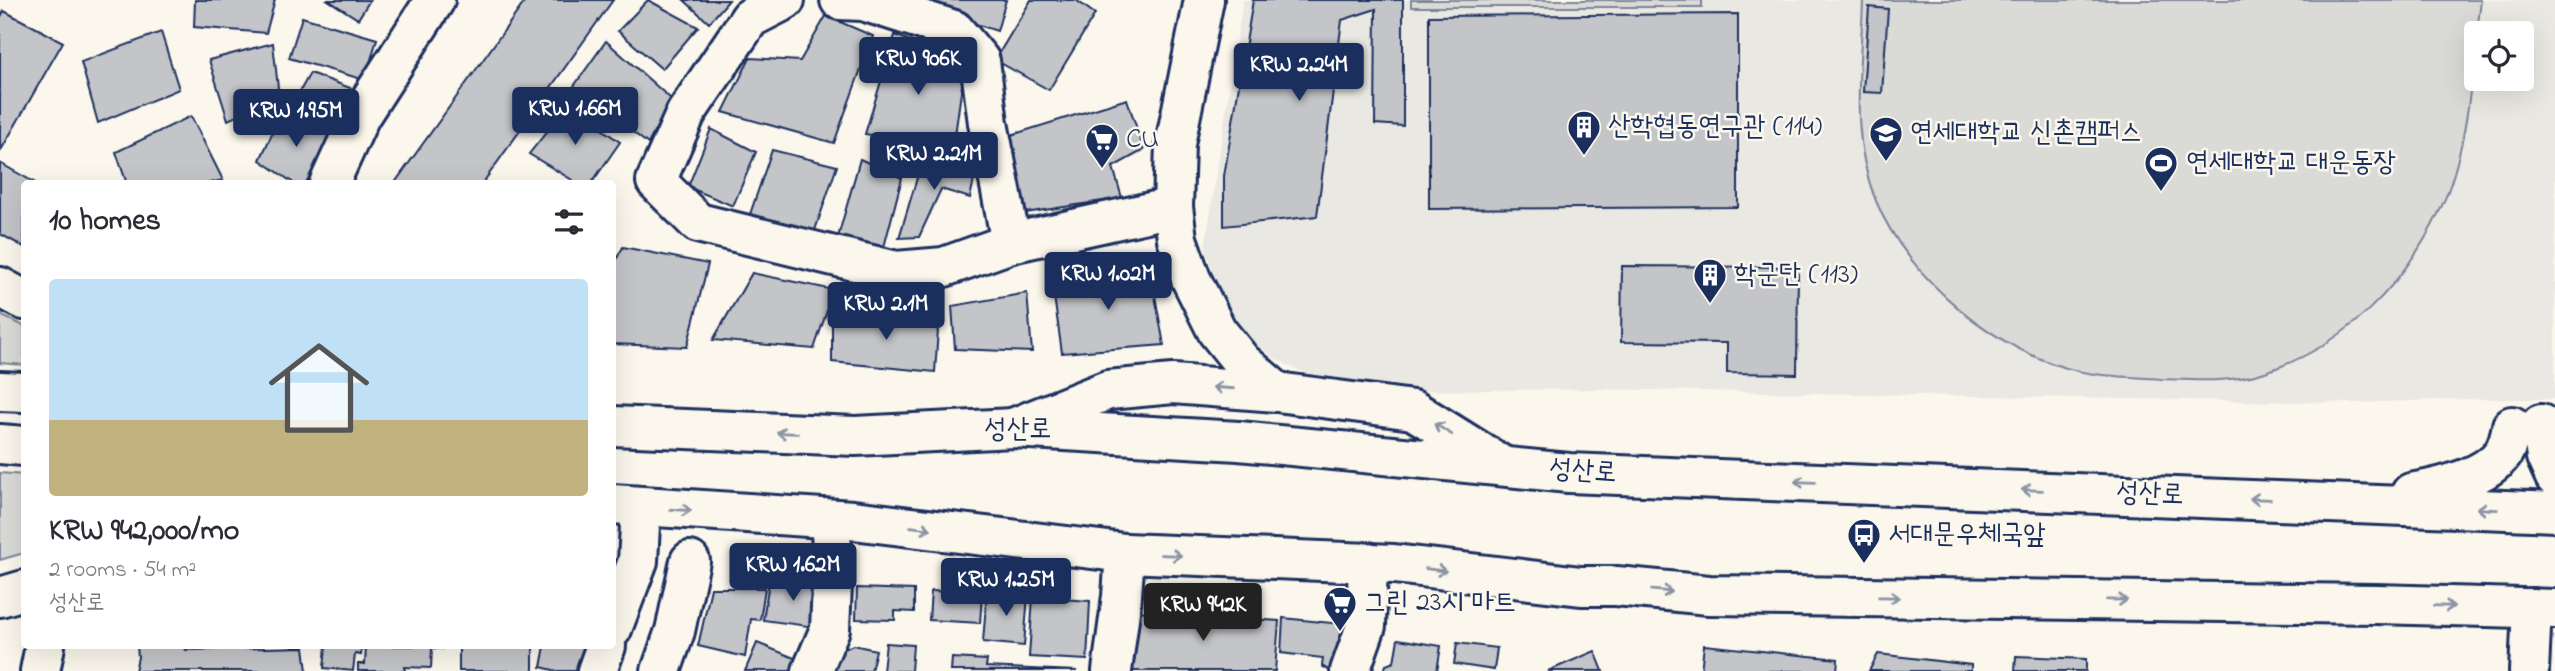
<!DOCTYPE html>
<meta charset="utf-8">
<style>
:root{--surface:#fff;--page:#f7f7f7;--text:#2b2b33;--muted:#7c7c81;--accent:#1b2f5e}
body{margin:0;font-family:"Indie Flower","Poor Story",sans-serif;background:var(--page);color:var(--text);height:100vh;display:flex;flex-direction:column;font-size:26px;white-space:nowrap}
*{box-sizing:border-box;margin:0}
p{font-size:23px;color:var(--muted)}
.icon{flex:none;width:38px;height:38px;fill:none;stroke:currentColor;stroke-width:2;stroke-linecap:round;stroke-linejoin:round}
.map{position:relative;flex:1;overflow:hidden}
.details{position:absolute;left:21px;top:180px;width:595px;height:469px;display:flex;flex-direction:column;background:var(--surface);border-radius:7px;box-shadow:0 7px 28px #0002}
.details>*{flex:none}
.fabs{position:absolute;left:2464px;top:21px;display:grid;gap:14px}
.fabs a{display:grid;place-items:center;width:70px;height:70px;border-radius:7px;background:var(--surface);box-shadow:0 7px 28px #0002;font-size:35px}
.price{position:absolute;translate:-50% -60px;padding:0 16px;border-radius:7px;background:var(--accent);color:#fff;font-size:23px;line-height:46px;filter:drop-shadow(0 2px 4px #0008)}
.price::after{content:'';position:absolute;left:50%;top:42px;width:21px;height:16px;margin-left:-10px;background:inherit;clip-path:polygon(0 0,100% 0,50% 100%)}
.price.selected{background:#222;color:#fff}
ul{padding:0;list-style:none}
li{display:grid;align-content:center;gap:14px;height:371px;padding:0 28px}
li span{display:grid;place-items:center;height:217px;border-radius:7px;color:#555}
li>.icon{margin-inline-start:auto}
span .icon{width:126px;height:126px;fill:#fffc;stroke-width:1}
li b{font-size:30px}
h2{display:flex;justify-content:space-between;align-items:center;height:84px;padding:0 28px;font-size:30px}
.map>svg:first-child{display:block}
.built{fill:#eae8e2;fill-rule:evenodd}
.green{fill:#dadad7;stroke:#7a849a;stroke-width:2}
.building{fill:#c3c5c9;stroke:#1b2f5e;stroke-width:2}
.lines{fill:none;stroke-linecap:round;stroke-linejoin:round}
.minor-casing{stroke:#1b2f5e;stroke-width:44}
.major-casing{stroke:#1b2f5e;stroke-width:44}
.minor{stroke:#fbf7ec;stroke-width:38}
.major{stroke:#fbf7ec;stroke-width:38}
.oneway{stroke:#8b93a5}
.labels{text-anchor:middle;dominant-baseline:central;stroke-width:5;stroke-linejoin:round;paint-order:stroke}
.poi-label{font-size:28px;fill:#1b2f5e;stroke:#fbf7ec;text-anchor:start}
.street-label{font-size:28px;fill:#1b2f5e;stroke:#fbf7ec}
</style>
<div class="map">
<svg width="2555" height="671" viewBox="0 0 2555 671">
<rect width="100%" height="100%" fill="#fbf7ec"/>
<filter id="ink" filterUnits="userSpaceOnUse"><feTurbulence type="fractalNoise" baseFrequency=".0143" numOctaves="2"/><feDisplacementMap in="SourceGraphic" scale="14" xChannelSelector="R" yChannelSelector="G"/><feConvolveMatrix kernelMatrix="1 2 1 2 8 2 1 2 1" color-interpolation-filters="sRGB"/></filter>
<g filter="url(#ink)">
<path class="built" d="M1243 0H2555V399H2469L2354 403 1596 389 1388 391 1300 371 1276 359 1254 343 1221 298 1205 248ZM2476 33H2522V79H2476Z"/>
<g class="green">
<rect x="1411" y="0" width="291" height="7"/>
<path d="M1863 0H2481C2472 66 2469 150 2440 210 2404 286 2343 348 2262 373 2229 383 2195 380 2161 379 2135 377 2108 377 2082 372 1999 355 1908 279 1876 201 1849 134 1861 70 1863 0Z"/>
<polygon points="0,315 24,326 24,365 0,363"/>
<polygon points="0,473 24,475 24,553 0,560"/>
</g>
<g class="building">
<polygon points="195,0 275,0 266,33 194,27"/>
<polygon points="328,0 370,0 358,19"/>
<polygon points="526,0 613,0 482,184 394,184"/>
<polygon points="648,0 698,27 662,69 618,31"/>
<polygon points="684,0 729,0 709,23"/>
<polygon points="919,0 1006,0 997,31 918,5"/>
<polygon points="1031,0 1076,0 1095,14 1049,90 995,60"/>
<polygon points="1253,0 1403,0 1403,126 1375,124 1376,9 1342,20 1317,216 1224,226 1224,176"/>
<polygon points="1869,7 1888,9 1882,93 1863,92"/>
<polygon points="4,11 63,42 0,152 0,18"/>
<polygon points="1738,14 1738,207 1429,209 1429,16"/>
<polygon points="826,16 873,36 834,143 723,112 750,58 800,61"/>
<polygon points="302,17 377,39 365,80 289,58"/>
<polygon points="161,32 179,89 98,123 81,62"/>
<polygon points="895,35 965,63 953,150 865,134"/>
<polygon points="606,41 671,99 648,144 574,86"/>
<polygon points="273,43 279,97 228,120 209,60"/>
<polygon points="310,73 353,89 335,122 294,102"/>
<polygon points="1127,99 1144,150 1113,167 1122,198 1025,213 1008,136"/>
<polygon points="568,105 620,142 591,184 579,184 529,154"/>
<polygon points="281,114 335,134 305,184 295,184 260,160"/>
<polygon points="191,116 223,180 206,184 127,184 116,152"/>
<polygon points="711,129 756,152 733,206 688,187"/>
<polygon points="772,150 837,166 813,236 747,223"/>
<polygon points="923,158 976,170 970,198 941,189 919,237 899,238"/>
<polygon points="860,159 902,178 883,251 838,237"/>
<polygon points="0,163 37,184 24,184 24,247 0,234"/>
<polygon points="623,247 708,264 687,347 612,344 612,267"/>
<polygon points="1622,266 1798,267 1797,374 1727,373 1727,343 1621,342"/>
<polygon points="1150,268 1164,345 1062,353 1052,282"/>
<polygon points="752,273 834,290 814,349 713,340"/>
<polygon points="1027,293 1032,352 955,349 952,306"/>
<polygon points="906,313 938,330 935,372 832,362 832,321"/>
<polygon points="823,581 815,627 763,620 769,582"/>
<polygon points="711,588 765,588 760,620 751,619 745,657 698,646"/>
<polygon points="857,588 914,590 914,612 895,611 895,620 856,619"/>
<polygon points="931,591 982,594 980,623 929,620"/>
<polygon points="987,591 1028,594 1024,646 983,642"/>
<polygon points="1033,597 1090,601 1087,660 1029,657"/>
<polygon points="1136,611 1279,621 1275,671 1132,671"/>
<polygon points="1283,618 1352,625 1337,671 1330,671 1322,666 1323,658 1281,653"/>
<polygon points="1398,639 1441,646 1437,671 1384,671 1386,665 1394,662"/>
<polygon points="757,643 797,659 792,671 745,671"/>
<polygon points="886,643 913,645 911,671 883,671"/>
<polygon points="1457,643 1497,648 1494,670 1454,664"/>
<polygon points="853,645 876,650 871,671 827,671 838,652"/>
<polygon points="1704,645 1838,659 1837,671 1701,671"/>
<polygon points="137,646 184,646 186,650 304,647 307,671 135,671 138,657"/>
<polygon points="326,646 362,646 361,655 355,654 353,671 324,668"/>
<polygon points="366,646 443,646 443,649 432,648 431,668 405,667 405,671 358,671 358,664 365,664"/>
<rect x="459" y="646" width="74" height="25"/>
<polygon points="545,646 588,646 586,656 582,656 578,671 557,671 541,667"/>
<polygon points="1595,651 1603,671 1548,671"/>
<polygon points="1878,654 1971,665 1971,671 1869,671"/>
<polygon points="2016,656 2086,659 2086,671 2015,671"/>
<polygon points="952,658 987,660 986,667 1077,671 951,671"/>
</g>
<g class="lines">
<defs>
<g id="minor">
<polyline points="785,0 750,18 686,113 656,181 698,223 896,271 944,267 1011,243 1173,207"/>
<polyline points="840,0 863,1 954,30 980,61 988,123 1011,243"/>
<polyline points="1204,0 1175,144 1173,207 1177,239 1191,279 1217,331 1242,362 1277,392"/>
<polyline points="329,184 360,116 435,0"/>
<polyline points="1013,428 1108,390 1173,384 1277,392 1413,410 1501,465"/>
<polyline points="612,629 638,561 641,507"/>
<polyline points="40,671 45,646"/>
<polyline points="597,671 606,646"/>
<polyline points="661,671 675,631 690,561"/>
<polyline points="812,671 830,629 833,563 830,519"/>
<polyline points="1112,671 1122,596 1125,553"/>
<polyline points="1350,671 1366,626 1368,562"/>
<polyline points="2529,671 2532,608"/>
</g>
<g id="major">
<polyline points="0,287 24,300"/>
<polyline points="0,391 24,392"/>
<polyline points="2541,424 2546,457 2555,477"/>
<polyline points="612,426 855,436 1013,428 1239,441 1569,473 2555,512"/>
<polyline points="0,444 24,446"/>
<path d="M2411 493C2439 488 2485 478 2503 453 2508 445 2510 436 2512 426"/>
<polyline points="612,504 853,520 1125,553 1394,564 1581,586 1616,586 1709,595 2376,604 2555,609"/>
<polyline points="0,597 24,590"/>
</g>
</defs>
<use href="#minor" class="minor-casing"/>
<use href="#major" class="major-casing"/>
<use href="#minor" class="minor"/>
<use href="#major" class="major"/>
</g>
<defs><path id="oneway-shaft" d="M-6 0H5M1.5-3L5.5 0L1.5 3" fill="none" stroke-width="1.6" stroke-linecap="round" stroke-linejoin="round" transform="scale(1.75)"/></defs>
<g class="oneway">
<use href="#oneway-shaft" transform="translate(1223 388) rotate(-176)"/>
<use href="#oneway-shaft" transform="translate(1443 429) rotate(-148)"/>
<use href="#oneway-shaft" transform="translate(787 433) rotate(-178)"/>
<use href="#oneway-shaft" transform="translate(1805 482) rotate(-178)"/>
<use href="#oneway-shaft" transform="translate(2032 490) rotate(-178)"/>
<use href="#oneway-shaft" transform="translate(2260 499) rotate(-178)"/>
<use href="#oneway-shaft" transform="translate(2487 509) rotate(-177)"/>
<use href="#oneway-shaft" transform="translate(681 510) rotate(4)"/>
<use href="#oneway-shaft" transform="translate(921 528) rotate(7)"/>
<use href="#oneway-shaft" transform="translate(1171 555) rotate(2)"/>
<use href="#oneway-shaft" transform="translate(1436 570) rotate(8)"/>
<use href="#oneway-shaft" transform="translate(1662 591) rotate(5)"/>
<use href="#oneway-shaft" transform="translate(1889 597) rotate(1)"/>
<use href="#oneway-shaft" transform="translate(2117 600) rotate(1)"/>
<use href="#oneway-shaft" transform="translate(2444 606) rotate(2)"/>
</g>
</g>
<defs>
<symbol id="building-pin" viewBox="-11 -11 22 30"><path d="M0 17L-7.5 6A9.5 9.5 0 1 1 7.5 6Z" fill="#1b2f5e" stroke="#fbf7ec"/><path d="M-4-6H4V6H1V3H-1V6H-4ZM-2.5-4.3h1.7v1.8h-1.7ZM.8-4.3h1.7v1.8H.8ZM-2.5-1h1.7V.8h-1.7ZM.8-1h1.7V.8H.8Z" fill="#fff"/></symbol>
<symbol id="university-pin" viewBox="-11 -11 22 30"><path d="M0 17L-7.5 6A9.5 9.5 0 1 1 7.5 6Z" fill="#1b2f5e" stroke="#fbf7ec"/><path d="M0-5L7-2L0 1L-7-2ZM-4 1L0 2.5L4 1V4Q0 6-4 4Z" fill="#fff"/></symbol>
<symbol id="supermarket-pin" viewBox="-11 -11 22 30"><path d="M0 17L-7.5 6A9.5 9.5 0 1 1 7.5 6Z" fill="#1b2f5e" stroke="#fbf7ec"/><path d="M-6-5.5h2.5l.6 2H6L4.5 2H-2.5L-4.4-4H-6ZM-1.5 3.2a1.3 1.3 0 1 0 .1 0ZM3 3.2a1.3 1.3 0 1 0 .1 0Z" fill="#fff"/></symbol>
<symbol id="stadium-pin" viewBox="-11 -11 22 30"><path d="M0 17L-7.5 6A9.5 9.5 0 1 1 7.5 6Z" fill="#1b2f5e" stroke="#fbf7ec"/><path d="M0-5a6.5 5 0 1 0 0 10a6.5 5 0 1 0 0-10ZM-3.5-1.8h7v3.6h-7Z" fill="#fff"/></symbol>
<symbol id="bus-pin" viewBox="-11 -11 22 30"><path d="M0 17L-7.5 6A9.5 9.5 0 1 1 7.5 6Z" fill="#1b2f5e" stroke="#fbf7ec"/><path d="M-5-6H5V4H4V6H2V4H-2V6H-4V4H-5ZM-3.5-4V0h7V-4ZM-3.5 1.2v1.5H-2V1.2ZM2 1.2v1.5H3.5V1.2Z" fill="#fff"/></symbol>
</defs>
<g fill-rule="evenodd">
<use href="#building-pin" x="1565" y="108" width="38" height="52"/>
<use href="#university-pin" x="1867" y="114" width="38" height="52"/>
<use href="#supermarket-pin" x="1083" y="121" width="38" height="52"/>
<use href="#stadium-pin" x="2142" y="144" width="38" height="52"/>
<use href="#building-pin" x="1691" y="256" width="38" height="52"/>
<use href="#bus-pin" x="1845" y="516" width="38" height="52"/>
<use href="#supermarket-pin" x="1321" y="584" width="38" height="52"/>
</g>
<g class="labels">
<g class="poi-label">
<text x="1608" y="127">산학협동연구관 (114)</text>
<text x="1910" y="133">연세대학교 신촌캠퍼스</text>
<text x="1126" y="140">CU</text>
<text x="2186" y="163">연세대학교 대운동장</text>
<text x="1734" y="275">학군단 (113)</text>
<text x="1888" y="535">서대문우체국앞</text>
<text x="1364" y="603">그린 23시 마트</text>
</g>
<g class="street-label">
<text x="1018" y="430">성산로</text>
<text transform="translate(1583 472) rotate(4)">성산로</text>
<text transform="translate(2150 495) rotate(2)">성산로</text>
</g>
</g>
</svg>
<div class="fabs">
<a><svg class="icon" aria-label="locate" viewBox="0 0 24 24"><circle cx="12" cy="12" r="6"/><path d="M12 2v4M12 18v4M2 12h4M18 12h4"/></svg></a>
</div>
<b class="price" style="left:918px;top:97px">KRW 906K</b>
<b class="price" style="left:1299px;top:103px">KRW 2.24M</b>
<b class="price" style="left:575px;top:147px">KRW 1.66M</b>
<b class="price" style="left:296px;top:149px">KRW 1.95M</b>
<b class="price" style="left:934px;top:192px">KRW 2.21M</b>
<b class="price" style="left:1108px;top:312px">KRW 1.02M</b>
<b class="price" style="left:886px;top:342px">KRW 2.1M</b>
<b class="price" style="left:793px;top:603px">KRW 1.62M</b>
<b class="price" style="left:1006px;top:618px">KRW 1.25M</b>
<b class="price selected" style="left:1203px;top:643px">KRW 942K</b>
<section class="details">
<h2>10 homes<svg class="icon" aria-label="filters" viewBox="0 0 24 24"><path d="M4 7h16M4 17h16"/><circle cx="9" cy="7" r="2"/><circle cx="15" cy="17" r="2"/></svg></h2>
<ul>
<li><span style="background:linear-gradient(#bfe0f5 65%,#c2b280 0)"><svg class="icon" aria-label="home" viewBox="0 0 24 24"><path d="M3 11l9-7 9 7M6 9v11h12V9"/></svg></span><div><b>KRW 942,000/mo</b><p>2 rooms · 54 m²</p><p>성산로</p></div></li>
</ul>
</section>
</div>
